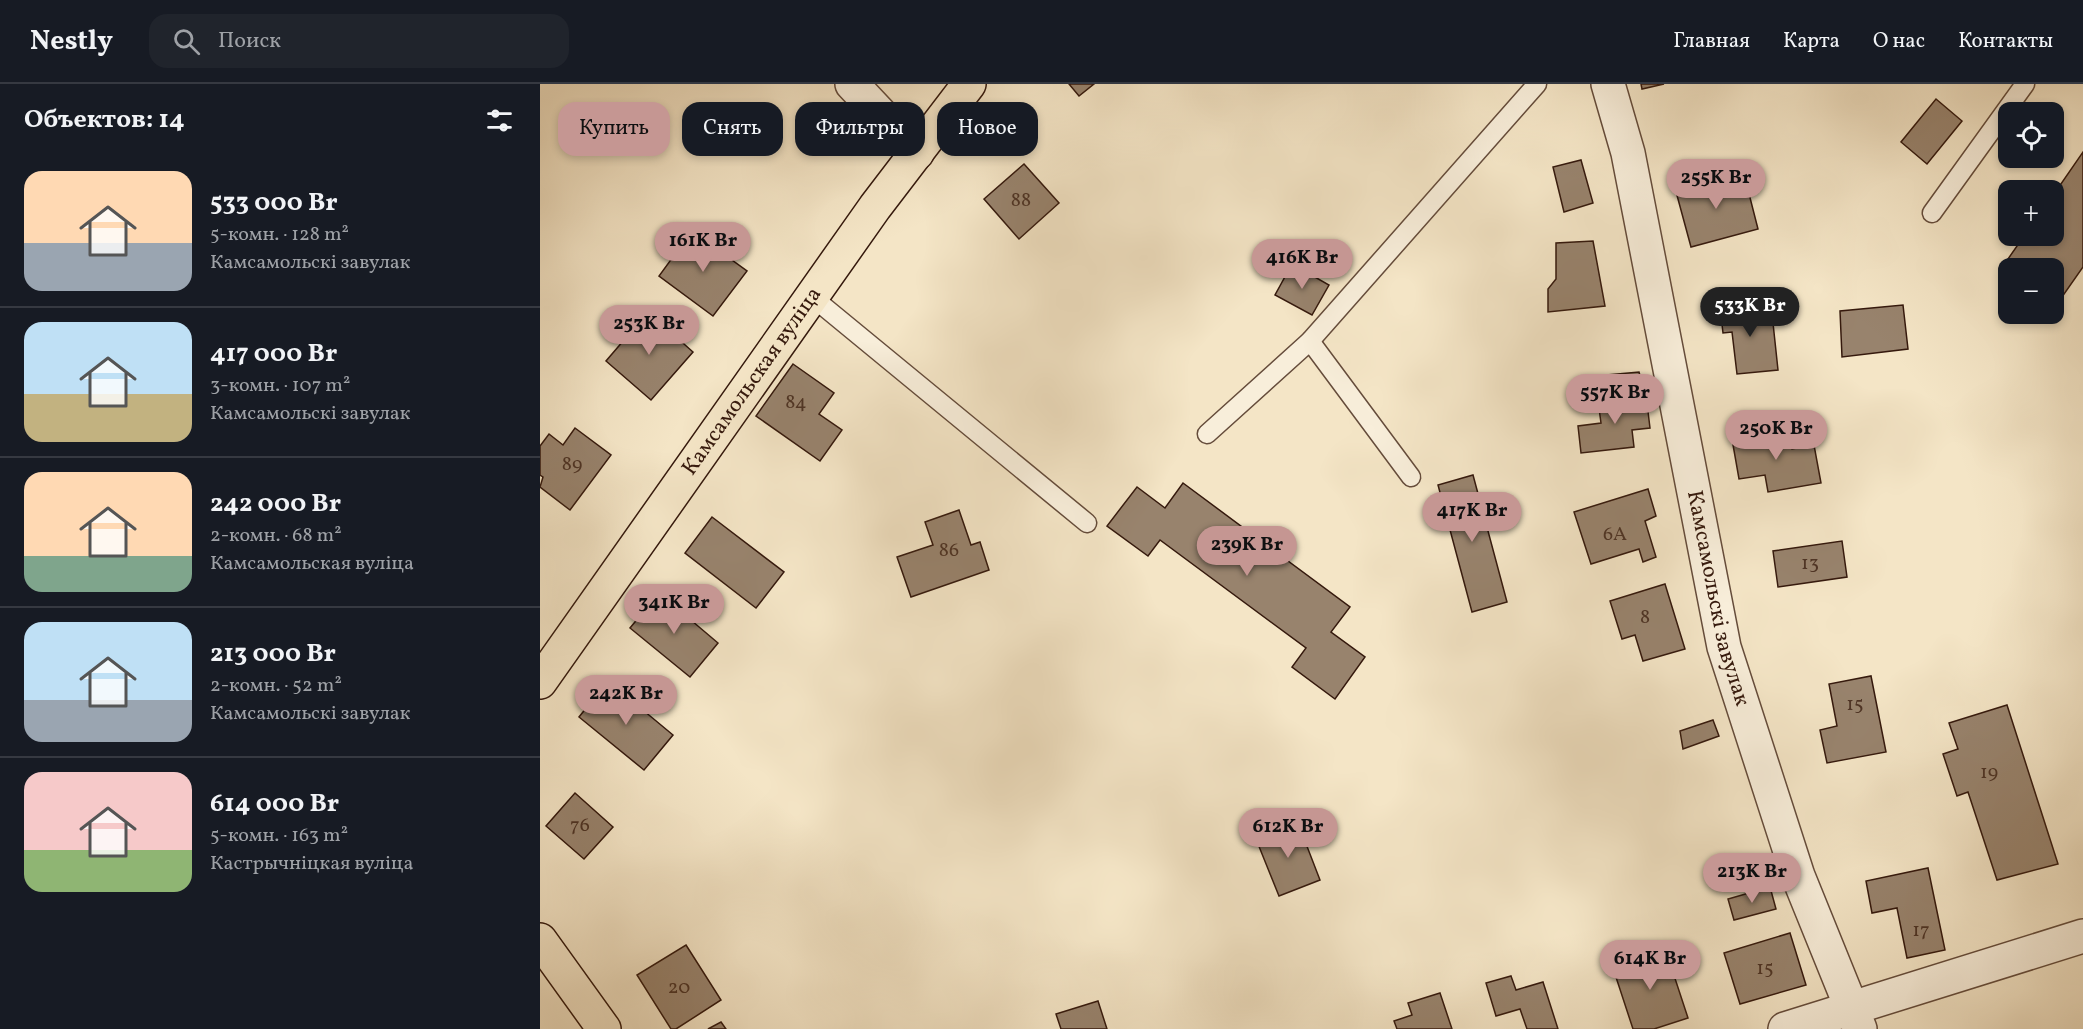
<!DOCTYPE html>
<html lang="ru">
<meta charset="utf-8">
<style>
:root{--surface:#171b24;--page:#20242c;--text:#f1f3f6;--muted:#9ea1a6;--line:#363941;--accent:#c59692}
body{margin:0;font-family:Vollkorn,serif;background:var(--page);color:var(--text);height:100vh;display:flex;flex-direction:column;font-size:22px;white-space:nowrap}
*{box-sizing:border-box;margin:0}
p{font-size:20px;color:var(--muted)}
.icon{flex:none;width:33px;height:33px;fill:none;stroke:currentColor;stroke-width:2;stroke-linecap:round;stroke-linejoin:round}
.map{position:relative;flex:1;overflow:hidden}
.sheet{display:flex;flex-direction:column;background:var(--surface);width:540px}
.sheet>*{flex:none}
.banner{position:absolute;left:18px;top:18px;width:570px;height:54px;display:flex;gap:12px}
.tools{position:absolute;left:1458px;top:18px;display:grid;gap:12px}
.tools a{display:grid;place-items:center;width:66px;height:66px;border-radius:12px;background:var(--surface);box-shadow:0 3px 9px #0003;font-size:30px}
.price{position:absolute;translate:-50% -51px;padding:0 14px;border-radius:21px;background:var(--accent);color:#111;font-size:20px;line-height:39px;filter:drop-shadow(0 2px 3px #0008)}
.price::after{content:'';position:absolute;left:50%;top:36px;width:18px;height:14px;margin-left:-9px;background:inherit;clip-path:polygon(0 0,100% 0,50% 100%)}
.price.selected{background:#222;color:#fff}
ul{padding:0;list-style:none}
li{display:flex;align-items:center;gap:18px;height:150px;padding:0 24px}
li+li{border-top:2px solid var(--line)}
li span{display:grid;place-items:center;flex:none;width:168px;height:120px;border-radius:18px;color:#555}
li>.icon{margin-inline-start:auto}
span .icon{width:72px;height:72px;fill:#fffc;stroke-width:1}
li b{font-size:26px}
h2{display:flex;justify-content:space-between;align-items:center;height:72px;padding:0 24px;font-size:26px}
.chip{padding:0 21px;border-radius:18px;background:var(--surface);box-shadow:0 3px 9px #0003;font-size:21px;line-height:54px}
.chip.selected{background:var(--accent);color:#111}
header{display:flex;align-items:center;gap:36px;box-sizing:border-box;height:84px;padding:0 30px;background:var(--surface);border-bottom:2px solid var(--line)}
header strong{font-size:28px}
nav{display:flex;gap:33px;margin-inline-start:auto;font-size:21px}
.search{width:420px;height:54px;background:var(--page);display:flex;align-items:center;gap:15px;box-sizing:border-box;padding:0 21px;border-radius:18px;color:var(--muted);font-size:22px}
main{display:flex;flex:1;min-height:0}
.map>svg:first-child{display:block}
.building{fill:#98836d;stroke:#35190d;stroke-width:1.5}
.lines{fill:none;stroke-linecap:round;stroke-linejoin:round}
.service-casing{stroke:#654c3b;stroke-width:21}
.minor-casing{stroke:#654c3b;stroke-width:36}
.primary-casing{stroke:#35190d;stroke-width:36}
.service{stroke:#f8eeda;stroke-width:18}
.minor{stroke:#f8eeda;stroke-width:33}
.primary{stroke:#f4e5c6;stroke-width:33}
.labels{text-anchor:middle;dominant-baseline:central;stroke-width:4.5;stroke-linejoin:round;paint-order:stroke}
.number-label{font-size:20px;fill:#4e3425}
.street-label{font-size:22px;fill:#35190d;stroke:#f8eeda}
</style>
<header>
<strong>Nestly</strong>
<div class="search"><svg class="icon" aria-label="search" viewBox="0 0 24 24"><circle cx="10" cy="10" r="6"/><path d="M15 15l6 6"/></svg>Поиск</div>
<nav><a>Главная</a><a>Карта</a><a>О нас</a><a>Контакты</a></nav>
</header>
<main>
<section class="sheet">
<h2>Объектов: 14<svg class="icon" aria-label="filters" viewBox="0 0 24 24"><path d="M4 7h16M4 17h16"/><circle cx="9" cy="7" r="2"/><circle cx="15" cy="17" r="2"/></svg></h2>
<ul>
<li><span style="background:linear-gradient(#ffd9b3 60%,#9aa5b1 0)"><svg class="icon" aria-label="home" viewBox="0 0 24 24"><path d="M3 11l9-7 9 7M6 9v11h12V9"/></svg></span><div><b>533 000 Br</b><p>5-комн. · 128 m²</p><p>Камсамольскі завулак</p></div></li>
<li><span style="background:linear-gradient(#bfe0f5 60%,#c2b280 0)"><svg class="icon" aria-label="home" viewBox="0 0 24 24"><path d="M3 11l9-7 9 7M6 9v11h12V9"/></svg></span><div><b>417 000 Br</b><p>3-комн. · 107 m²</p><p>Камсамольскі завулак</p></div></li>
<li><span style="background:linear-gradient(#ffd9b3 70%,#7fa58c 0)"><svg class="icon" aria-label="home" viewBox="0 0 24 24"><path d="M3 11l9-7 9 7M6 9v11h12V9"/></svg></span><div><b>242 000 Br</b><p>2-комн. · 68 m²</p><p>Камсамольская вуліца</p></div></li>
<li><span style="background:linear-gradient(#bfe0f5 65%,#9aa5b1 0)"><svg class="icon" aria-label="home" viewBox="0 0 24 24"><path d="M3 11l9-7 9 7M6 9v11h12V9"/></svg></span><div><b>213 000 Br</b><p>2-комн. · 52 m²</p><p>Камсамольскі завулак</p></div></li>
<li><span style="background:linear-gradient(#f6c9c9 65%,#8fb573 0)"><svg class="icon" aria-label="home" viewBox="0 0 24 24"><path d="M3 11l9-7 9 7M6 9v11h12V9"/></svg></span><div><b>614 000 Br</b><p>5-комн. · 163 m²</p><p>Кастрычніцкая вуліца</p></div></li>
</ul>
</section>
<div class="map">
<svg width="1543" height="945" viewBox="0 0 1543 945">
<rect width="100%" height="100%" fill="#f4e5c6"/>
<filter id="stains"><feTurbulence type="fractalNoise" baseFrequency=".00333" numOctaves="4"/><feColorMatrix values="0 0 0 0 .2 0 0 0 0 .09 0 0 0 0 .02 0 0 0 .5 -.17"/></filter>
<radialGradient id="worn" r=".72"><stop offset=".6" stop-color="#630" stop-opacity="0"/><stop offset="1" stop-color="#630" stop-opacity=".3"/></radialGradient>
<g class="building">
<polygon points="529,0 554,0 539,12"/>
<polygon points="1101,0 1124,0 1102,5"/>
<polygon points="1396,15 1422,37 1387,80 1361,58"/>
<polygon points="1543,68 1543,183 1515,223 1514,184 1468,184 1468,190 1461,185 1484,152 1514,152 1514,110"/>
<polygon points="1041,76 1053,119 1024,128 1013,83"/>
<polygon points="484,80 519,119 479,155 444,115"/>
<polygon points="1186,90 1189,102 1206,98 1218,145 1151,163 1135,104"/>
<polygon points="152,147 207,187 173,232 119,192"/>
<polygon points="1053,157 1065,222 1008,228 1008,205 1016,195 1016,159"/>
<polygon points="752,180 789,201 772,231 735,211"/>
<polygon points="1220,219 1222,240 1233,239 1238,286 1197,290 1192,248 1183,249 1180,223"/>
<polygon points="1363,221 1368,265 1302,273 1300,227"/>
<polygon points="108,228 153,268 111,316 66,277"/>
<polygon points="253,280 294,309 279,330 302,346 280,377 216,332"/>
<polygon points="1099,288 1103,303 1070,307 1067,291"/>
<polygon points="1106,311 1110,344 1092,346 1094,363 1041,369 1038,342 1061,339 1058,317"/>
<polygon points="35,344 71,371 30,426 0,403 3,393 0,391 0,362 9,350 23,361"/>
<polygon points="1248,345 1252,365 1274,361 1281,399 1228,408 1225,391 1199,395 1192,355"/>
<polygon points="933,391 967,518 932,528 898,401"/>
<polygon points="643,399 810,523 791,548 825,573 795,615 752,583 766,564 620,456 608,472 567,442 597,403 625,424"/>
<polygon points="1108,405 1116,432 1105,437 1116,473 1103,478 1099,465 1051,480 1034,428"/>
<polygon points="419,426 431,461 440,458 449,486 371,513 357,473 393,461 385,438"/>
<polygon points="172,433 244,488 216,524 145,469"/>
<polygon points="1302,457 1307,493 1238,503 1233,467"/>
<polygon points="1125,500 1145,565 1103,577 1095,551 1082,555 1070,517"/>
<polygon points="119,509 178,559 150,593 90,544"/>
<polygon points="1331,592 1346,668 1287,679 1280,646 1297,642 1289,600"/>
<polygon points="68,597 133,651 104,686 39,633"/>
<polygon points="1467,621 1518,780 1457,796 1428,708 1417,712 1403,670 1418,665 1409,639"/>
<polygon points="1173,636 1179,652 1143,665 1140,647"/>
<polygon points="35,709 73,743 44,775 6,742"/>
<polygon points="758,739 780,796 739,812 716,755"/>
<polygon points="1388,784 1405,866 1367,874 1357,824 1332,829 1326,797"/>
<polygon points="1230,803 1236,825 1194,836 1188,815"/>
<polygon points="1250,849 1266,901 1200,920 1184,869"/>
<polygon points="146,861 181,916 136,945 131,945 97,891"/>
<polygon points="1125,864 1148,934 1114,945 1093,945 1072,881"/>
<polygon points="971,892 976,906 1003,898 1018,945 987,945 980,925 956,932 946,899"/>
<polygon points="900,909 912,945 857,945 854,937 872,931 868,919"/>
<polygon points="558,917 567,945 521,945 516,930"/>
<polygon points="181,938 186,945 168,945"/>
</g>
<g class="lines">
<defs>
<g id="service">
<polyline points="1392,129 1485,0"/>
<polyline points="271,212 547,439"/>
<polyline points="770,257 871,393"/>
<polyline points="667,350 770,257 997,0"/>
</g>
<g id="minor">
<polyline points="312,0 377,69"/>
<path id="s1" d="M1068 0 1088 69 1184 563 1258 792 1320 945"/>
<polyline points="1245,945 1543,852"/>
</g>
<g id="primary">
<path id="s2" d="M0 598 335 123 429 0"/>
<polyline points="0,856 64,945"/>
</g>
</defs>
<use href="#service" class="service-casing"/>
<use href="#minor" class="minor-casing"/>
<use href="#primary" class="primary-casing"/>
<use href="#service" class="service"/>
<use href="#minor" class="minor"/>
<use href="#primary" class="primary"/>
</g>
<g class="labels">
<g class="number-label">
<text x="481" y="117">88</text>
<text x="256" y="319">84</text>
<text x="32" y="381">89</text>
<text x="1075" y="451">6А</text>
<text x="409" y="467">86</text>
<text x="1270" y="480">13</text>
<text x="1105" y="534">8</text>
<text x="1315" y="621">15</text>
<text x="1449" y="689">19</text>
<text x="40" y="742">76</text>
<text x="1381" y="847">17</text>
<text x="1225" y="885">15</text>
<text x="139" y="904">20</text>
</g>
<g class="street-label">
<text stroke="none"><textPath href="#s2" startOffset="368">Камсамольская вуліца</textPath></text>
<text stroke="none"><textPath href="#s1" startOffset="526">Камсамольскі завулак</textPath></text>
</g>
</g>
<rect width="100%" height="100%" filter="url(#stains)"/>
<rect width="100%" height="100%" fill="url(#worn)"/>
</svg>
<div class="tools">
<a><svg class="icon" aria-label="locate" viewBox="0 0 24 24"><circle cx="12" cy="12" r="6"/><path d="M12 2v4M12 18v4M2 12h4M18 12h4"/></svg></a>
<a>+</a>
<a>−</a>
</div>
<b class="price" style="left:1176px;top:126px">255K Br</b>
<b class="price" style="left:163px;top:189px">161K Br</b>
<b class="price" style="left:762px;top:206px">416K Br</b>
<b class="price selected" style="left:1210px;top:254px">533K Br</b>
<b class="price" style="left:109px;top:272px">253K Br</b>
<b class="price" style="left:1075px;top:341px">557K Br</b>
<b class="price" style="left:1236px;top:377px">250K Br</b>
<b class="price" style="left:932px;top:459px">417K Br</b>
<b class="price" style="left:707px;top:493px">239K Br</b>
<b class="price" style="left:134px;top:551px">341K Br</b>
<b class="price" style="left:86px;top:642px">242K Br</b>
<b class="price" style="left:748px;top:775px">612K Br</b>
<b class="price" style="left:1212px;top:820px">213K Br</b>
<b class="price" style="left:1110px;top:907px">614K Br</b>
<div class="banner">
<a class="chip selected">Купить</a>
<a class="chip">Снять</a>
<a class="chip">Фильтры</a>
<a class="chip">Новое</a>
</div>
</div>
</main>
